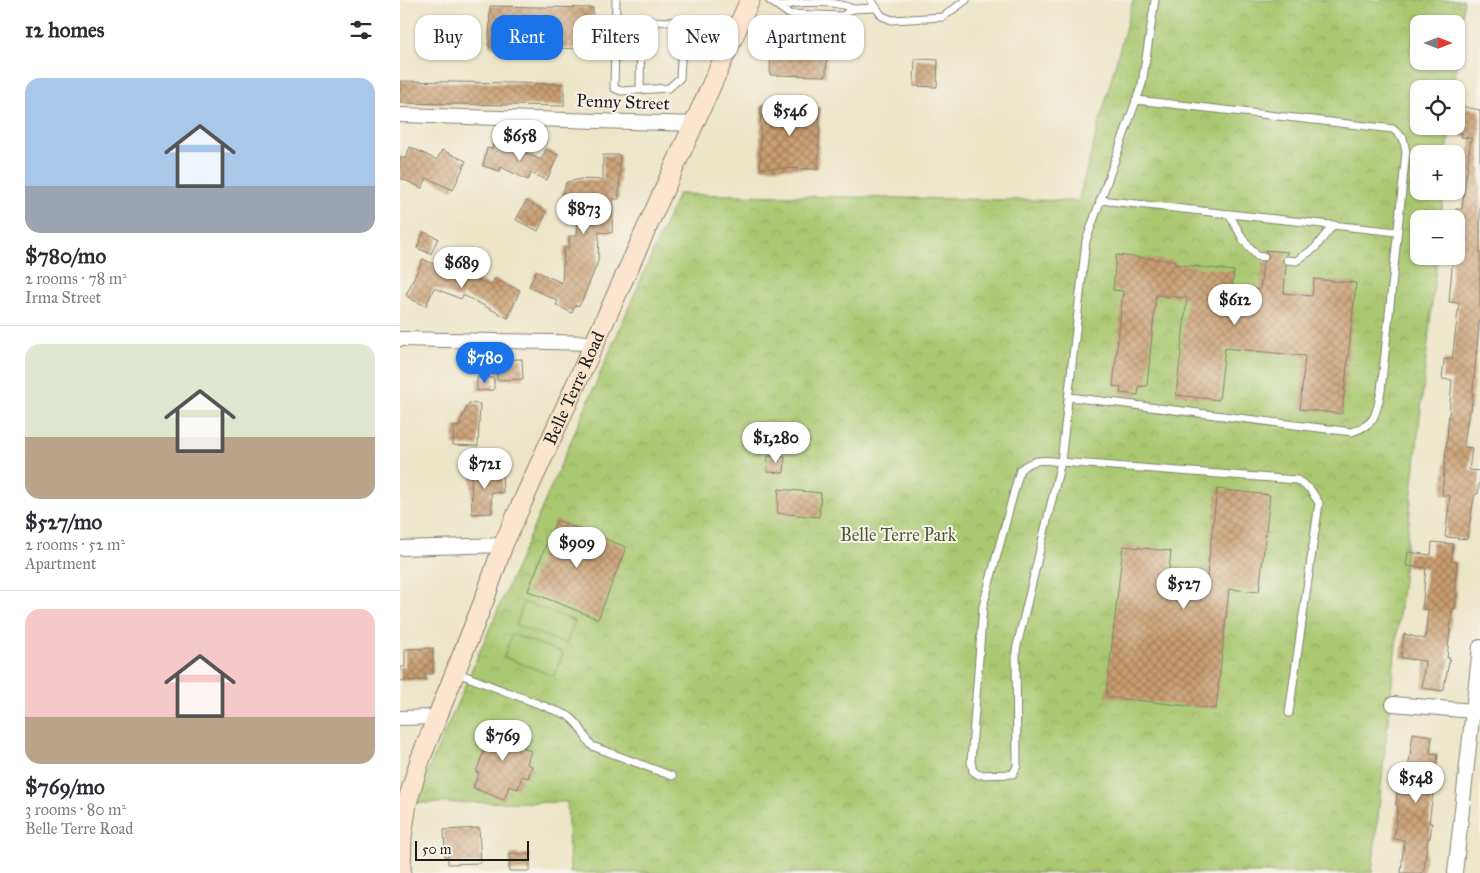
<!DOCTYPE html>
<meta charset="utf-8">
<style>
:root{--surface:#fff;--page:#f2f2f3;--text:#2b2b33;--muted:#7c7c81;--line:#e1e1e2;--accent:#1a73e8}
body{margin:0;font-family:"IM FELL Great Primer",serif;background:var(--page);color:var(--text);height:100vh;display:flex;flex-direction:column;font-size:19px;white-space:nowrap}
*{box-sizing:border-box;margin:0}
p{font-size:16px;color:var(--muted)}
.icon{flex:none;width:28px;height:28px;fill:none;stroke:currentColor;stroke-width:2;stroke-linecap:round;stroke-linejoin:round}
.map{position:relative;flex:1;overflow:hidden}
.panel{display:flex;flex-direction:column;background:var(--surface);width:400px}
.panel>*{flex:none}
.guide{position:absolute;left:15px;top:15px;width:475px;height:45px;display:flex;gap:10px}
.needle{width:32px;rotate:90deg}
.tools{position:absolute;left:1010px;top:15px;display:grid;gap:10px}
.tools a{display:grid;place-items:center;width:55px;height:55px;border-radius:10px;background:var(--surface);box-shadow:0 1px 4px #0004;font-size:25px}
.scale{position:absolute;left:15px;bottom:12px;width:114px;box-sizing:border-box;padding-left:5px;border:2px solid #1c1c1c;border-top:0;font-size:14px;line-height:18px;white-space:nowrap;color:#1c1c1c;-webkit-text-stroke:4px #f7f3e8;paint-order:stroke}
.price{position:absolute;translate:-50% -42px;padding:0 11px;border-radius:18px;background:#fff;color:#222;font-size:16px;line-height:32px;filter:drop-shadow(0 1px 2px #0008)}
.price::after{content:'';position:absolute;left:50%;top:30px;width:15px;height:11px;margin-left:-8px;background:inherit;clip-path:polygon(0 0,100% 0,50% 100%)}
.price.selected{background:var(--accent);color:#fff}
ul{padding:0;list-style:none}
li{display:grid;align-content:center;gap:10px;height:265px;padding:0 25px}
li+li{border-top:1px solid var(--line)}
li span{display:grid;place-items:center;height:155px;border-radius:15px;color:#555}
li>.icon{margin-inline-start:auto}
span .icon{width:90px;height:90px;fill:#fffc;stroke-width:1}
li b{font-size:21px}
h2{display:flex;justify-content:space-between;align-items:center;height:60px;padding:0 25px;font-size:21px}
.chip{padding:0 18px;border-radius:15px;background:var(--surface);box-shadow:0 1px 4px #0004;font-size:18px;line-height:45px}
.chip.selected{background:var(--accent);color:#fff}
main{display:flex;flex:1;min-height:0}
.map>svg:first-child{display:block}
.park{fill:url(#park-crowns);stroke:#627246;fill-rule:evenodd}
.pitch{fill:#a9c86f;stroke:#627246}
.building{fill:url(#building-cross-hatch)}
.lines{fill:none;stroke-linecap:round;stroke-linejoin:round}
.lane-casing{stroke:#848072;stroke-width:9}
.street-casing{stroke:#848072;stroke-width:16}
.secondary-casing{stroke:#848072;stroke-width:21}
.lane{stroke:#fff;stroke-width:7}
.street{stroke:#fff;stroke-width:14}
.secondary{stroke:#fce5cf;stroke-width:19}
.labels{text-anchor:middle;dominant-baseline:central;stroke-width:4;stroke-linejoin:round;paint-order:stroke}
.street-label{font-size:18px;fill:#1c1c1c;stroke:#f7f3e8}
.park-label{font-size:18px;fill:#4d5839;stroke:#f7f3e8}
</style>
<main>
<section class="panel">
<h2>12 homes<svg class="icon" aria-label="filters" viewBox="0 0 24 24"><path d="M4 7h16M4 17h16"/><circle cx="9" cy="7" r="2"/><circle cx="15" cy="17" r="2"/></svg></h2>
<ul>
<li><span style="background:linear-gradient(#a9c7e8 70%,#9aa5b1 0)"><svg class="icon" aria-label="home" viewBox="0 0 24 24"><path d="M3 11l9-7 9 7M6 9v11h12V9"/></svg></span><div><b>$780/mo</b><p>2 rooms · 78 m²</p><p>Irma Street</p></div></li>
<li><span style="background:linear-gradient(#dfe7d0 60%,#b9a48a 0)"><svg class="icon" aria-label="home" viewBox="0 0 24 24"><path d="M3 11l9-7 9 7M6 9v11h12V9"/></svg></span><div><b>$527/mo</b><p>2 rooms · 52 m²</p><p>Apartment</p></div></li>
<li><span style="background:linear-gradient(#f6c9c9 70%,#b9a48a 0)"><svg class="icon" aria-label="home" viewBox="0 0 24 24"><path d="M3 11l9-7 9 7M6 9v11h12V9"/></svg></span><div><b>$769/mo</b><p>3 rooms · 80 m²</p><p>Belle Terre Road</p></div></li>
</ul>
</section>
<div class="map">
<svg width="1080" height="873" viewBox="0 0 1080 873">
<defs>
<pattern id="park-crowns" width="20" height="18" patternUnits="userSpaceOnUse" patternTransform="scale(1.25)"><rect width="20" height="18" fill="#a9c86f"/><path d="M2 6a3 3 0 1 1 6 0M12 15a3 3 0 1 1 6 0" fill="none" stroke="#91ab60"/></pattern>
<pattern id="building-cross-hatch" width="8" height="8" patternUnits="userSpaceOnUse" patternTransform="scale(1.25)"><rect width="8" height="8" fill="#c99d70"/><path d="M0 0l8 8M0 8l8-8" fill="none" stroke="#a27f5b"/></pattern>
</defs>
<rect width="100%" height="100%" fill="#f7f3e8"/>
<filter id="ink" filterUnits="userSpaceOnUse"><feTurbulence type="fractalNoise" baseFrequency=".02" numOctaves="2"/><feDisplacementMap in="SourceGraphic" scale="10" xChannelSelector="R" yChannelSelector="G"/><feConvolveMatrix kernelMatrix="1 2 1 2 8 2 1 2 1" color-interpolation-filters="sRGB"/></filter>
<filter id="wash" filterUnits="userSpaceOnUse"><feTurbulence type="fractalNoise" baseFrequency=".0096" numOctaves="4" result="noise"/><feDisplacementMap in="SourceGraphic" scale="20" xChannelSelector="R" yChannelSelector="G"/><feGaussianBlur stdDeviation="1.12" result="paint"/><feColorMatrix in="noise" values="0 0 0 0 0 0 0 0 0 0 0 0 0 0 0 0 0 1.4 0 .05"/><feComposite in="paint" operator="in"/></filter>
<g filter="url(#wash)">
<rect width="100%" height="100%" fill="#ece5c8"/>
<path class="park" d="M733 0H1064L1054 89H1019V126H1050L1047 154H1019V191H1044L1041 219H1019V256H1037L972 873H170L167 802 14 803 278 194 678 201ZM1019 24H1056V61H1019Z"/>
<g class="pitch">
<polygon points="124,602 175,621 166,644 116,625"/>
<polygon points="112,634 163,653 154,676 104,657"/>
</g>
<g id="blocks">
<g class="building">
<polygon points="90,6 193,8 192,49 89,47"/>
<polygon points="432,26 432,42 427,42 426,76 370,75 371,46 383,46 382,27"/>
<polygon points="515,59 538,60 537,87 514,86"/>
<polygon points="0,81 164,84 164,106 0,103"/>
<polygon points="361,105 420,107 418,169 360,168"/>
<polygon points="1059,106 1080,110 1080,314 1071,411 1069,411 1067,423 1064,447 1072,448 1069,470 1080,471 1080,477 1078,494 1075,494 1074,498 1067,539 1045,537 1050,496 1042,495 1052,380 1042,379 1044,359 1052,360 1059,303 1049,302 1053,256 1056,256 1056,209 1062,209 1071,138 1061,137 1062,133 1055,132"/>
<polygon points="93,144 115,148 141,160 146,149 158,155 147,180 131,173 128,180 101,167 100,171 83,166 87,148 92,149"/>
<polygon points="10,147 37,160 42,150 66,161 53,190 27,178 22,188 0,178 0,157 5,159"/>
<polygon points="203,155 220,155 219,199 213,199 212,233 199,232 198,262 181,303 178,306 175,305 172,313 156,305 158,301 129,287 136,271 162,283 164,247 169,247 169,236 177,236 179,201 159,202 167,182 181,179 203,180"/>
<polygon points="126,201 147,212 138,231 116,220"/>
<polygon points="24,232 38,238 31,254 17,248"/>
<polygon points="865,250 888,252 882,260 886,265 884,293 912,296 914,279 956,283 942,414 900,409 905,356 825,348 819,400 776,395 787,298 756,295 747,386 739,386 738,395 720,393 721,387 713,386 723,291 713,290 716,255 775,261 775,264 834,271 832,287 860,290 863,262 869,257"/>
<polygon points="23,259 61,277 63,273 91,286 94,279 120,290 108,318 63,295 61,299 34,288 26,306 13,300 6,295"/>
<polygon points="122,359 123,379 97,380 97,360"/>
<polygon points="77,378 94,378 94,390 77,391"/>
<polygon points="69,403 80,404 78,446 53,445 54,426 60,427 61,420"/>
<polygon points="368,456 385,457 384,473 367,472"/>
<polygon points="91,471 102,471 103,493 91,492 92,513 72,514 71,472"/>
<polygon points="379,489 421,493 419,517 377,513"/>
<polygon points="817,489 870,495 859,592 829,589 816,709 706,697 723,546 771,551 768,580 806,584"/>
<polygon points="156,520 226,547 198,619 128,591"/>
<polygon points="1032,542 1053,544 1051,561 1057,562 1055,586 1057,593 1055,609 1053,608 1052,612 1047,658 1050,658 1043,691 1022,688 1025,661 1001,658 1004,634 1025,639 1028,610 1022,609 1026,568 1006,566 1008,552 1031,555"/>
<polygon points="33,648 33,674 25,674 26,680 0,681 0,667 5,667 5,649"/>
<polygon points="98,722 129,733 124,748 131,751 127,764 132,766 128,778 122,776 118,789 109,786 104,800 73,788 79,773 76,772 90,735 93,736"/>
<polygon points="1013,733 1032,736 1030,753 1038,754 1029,823 1032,823 1030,838 1028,838 1024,870 1022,873 1001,873 1004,840 994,839 998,805 996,805 999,770 1008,771"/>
<polygon points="79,828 81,863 48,864 48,856 45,857 44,830"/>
<polygon points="110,854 130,854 130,871 109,871"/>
</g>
</g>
</g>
<g filter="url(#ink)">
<use href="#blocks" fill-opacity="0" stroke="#848072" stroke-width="1"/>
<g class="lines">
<defs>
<g id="lane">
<polyline points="216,0 214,88 221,91 269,88 280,78 283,29 276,22 248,21 241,26 240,89"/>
<path d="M369 0 389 14 443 16 452 9C437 0 398 1 380 7"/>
<polyline points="471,0 482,16 492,20 543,17 566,0"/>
<path d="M755 0 742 84 686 241 661 462 616 650 617 766 613 774 579 775 573 771 571 762 583 606 620 470C633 458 644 460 661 462L897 480 910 489 919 503 889 713"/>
<polyline points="452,9 476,8"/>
<polyline points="700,200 997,232"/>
<polyline points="829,214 843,239 857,256 864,257"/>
<polyline points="887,260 896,261 915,248 933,225"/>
<path d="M669 397 952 432C976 424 976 415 981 391L1006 152 1003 138 993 129 736 100"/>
<path d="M55 672 167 715C181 724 182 734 192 746L272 776"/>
</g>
<g id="street">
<polyline points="0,115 295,124"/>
<polyline points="0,339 194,343"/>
<polyline points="0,548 103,545"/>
<polyline points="993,704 1073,711"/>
<polyline points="0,718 36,717"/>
<polyline points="1055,873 1080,647"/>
</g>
<g id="secondary">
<path id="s1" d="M1 873 2 837 7 803 20 760 85 598 103 545 350 0"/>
</g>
</defs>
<use href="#lane" class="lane-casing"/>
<use href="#street" class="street-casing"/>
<use href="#secondary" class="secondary-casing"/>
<use href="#lane" class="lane"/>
<use href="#street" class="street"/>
<use href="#secondary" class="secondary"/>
</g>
</g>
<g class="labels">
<g class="street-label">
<text transform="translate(223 102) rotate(2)">Penny Street</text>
<text stroke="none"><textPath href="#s1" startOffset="518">Belle Terre Road</textPath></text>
</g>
<g class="park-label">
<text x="498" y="535">Belle Terre Park</text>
</g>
</g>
</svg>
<div class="tools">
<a><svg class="needle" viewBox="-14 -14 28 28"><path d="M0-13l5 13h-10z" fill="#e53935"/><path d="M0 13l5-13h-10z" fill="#7c7c81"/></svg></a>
<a><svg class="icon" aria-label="locate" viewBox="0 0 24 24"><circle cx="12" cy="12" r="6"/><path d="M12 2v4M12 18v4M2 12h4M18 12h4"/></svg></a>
<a>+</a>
<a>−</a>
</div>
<div class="scale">50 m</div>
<b class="price" style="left:390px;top:137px">$546</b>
<b class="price" style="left:120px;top:162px">$658</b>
<b class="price" style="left:184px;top:235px">$873</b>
<b class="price" style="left:62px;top:289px">$689</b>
<b class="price" style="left:835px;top:326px">$612</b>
<b class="price selected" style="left:85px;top:384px">$780</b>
<b class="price" style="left:376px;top:464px">$1,280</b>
<b class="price" style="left:85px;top:490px">$721</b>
<b class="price" style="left:177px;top:569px">$909</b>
<b class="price" style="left:784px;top:610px">$527</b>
<b class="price" style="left:103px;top:762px">$769</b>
<b class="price" style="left:1016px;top:804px">$548</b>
<div class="guide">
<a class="chip">Buy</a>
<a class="chip selected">Rent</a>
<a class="chip">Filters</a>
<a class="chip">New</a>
<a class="chip">Apartment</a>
</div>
</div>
</main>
